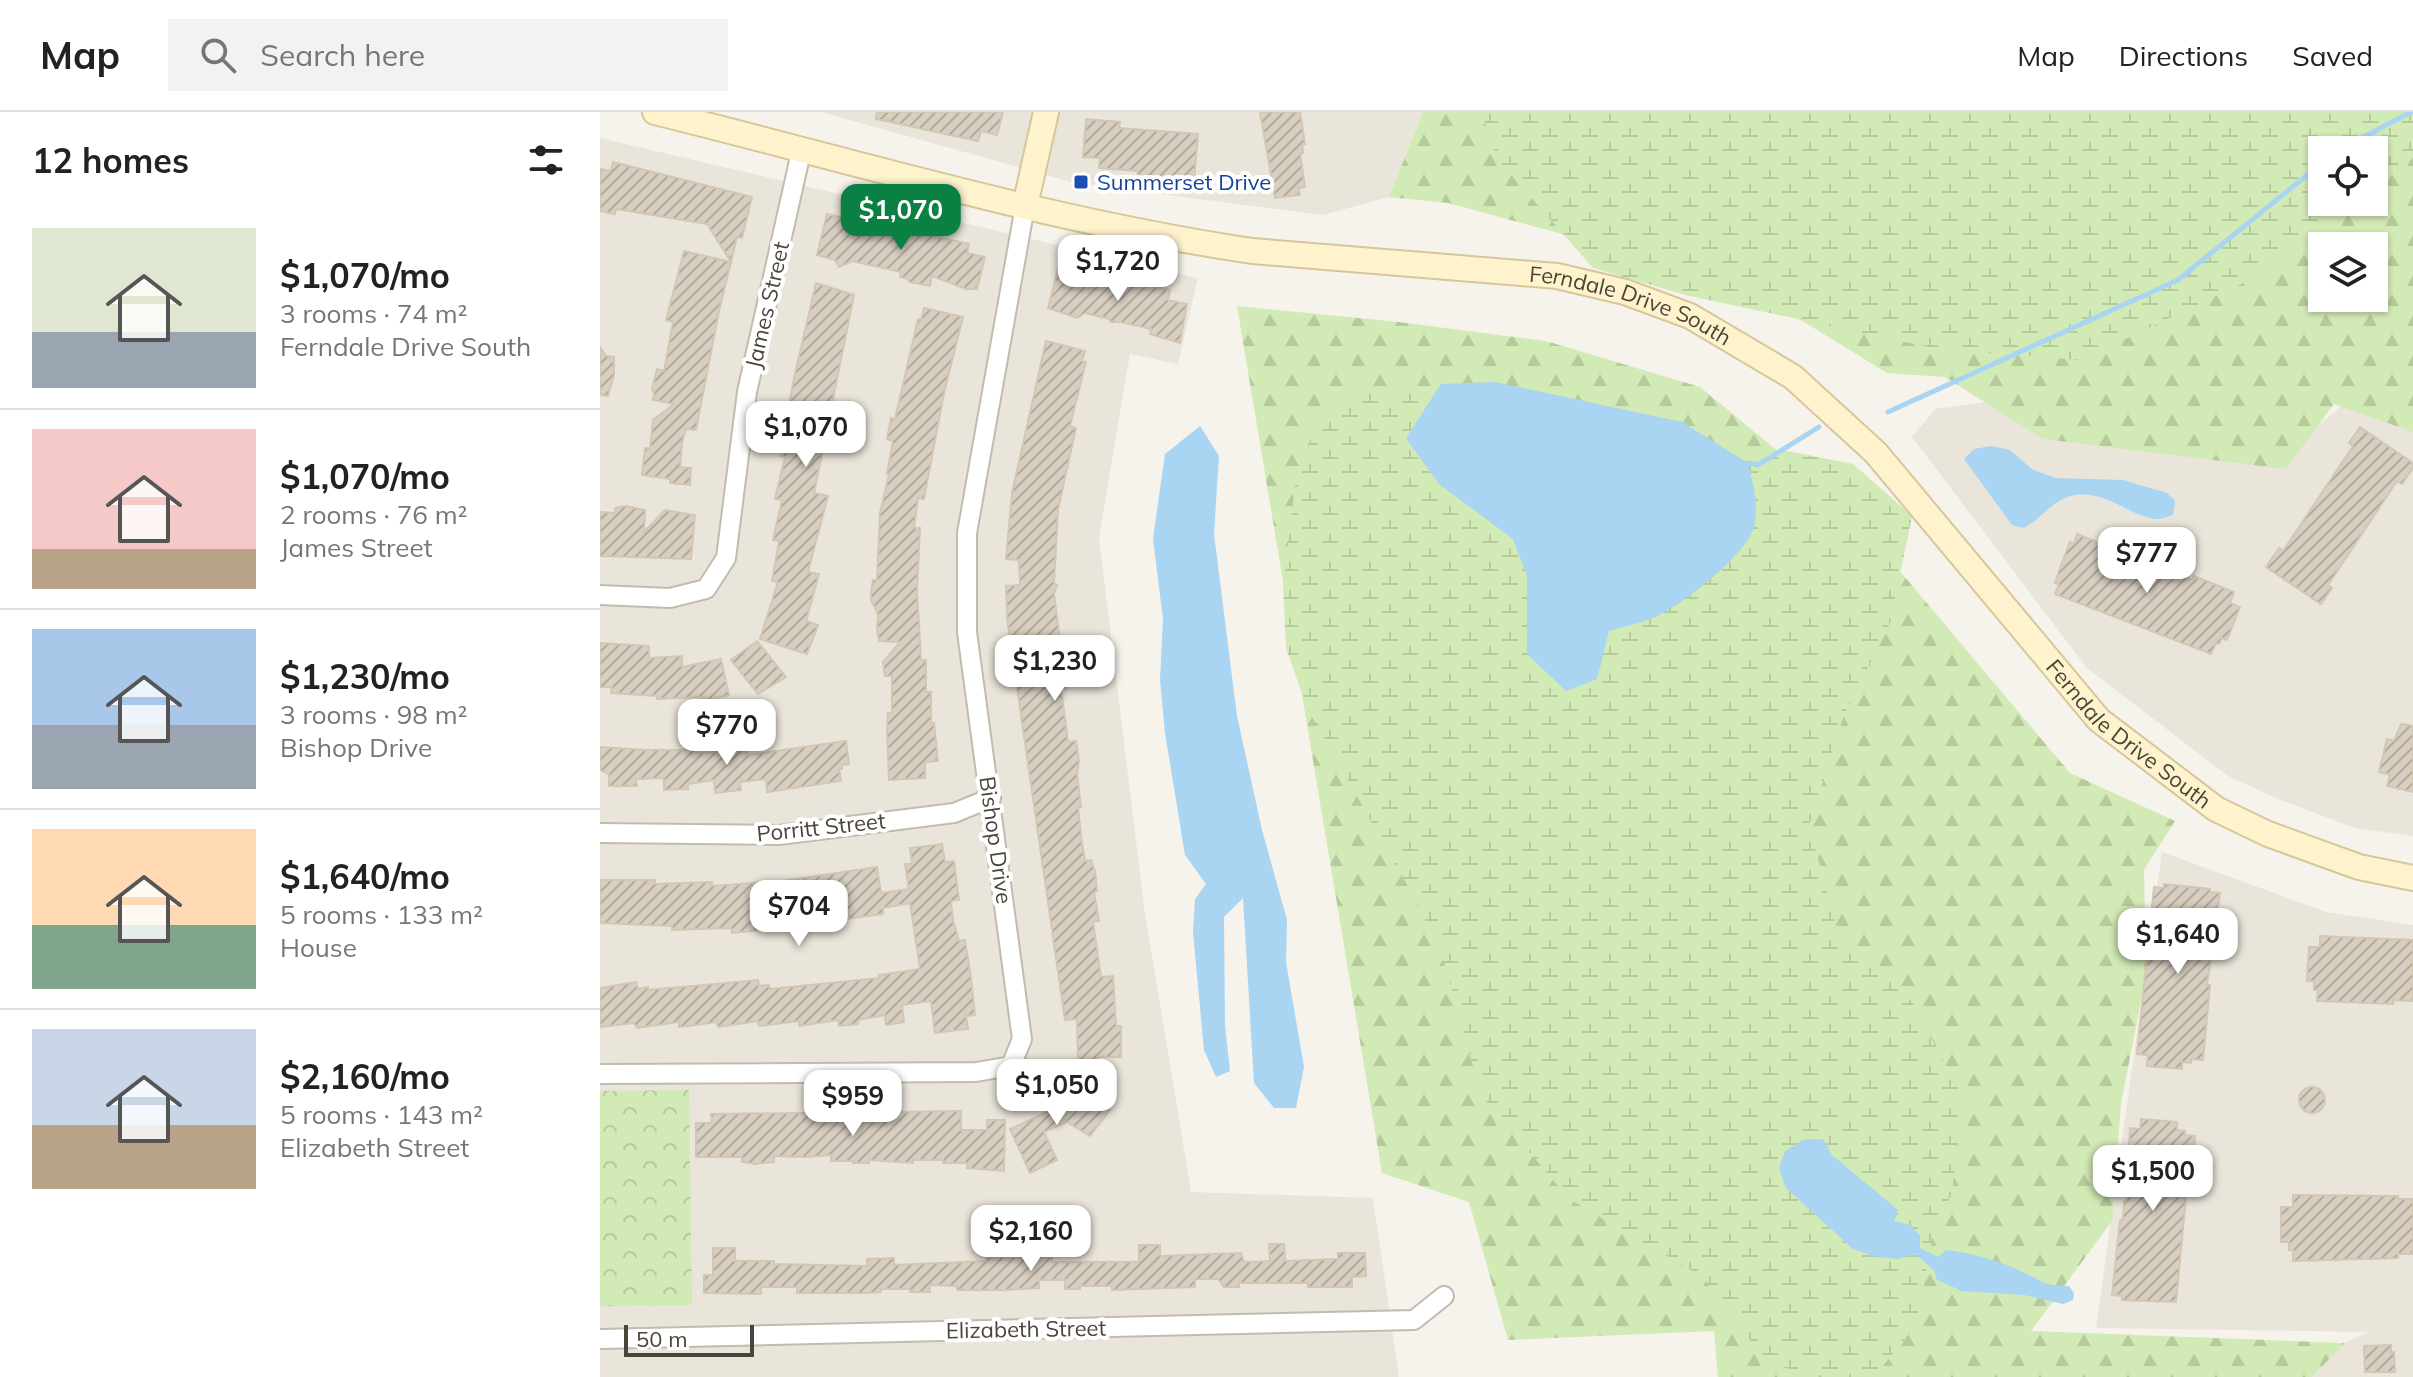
<!DOCTYPE html>
<meta charset="utf-8">
<style>
:root{--surface:#fff;--page:#f2f2f2;--text:#222;--muted:#767676;--line:#e0e0e0;--accent:#0b8043}
body{margin:0;font-family:Mulish,sans-serif;background:var(--page);color:var(--text);height:100vh;display:flex;flex-direction:column;font-size:30px;white-space:nowrap}
*{box-sizing:border-box;margin:0}
p{font-size:26px;color:var(--muted)}
.icon{flex:none;width:44px;height:44px;fill:none;stroke:currentColor;stroke-width:2;stroke-linecap:round;stroke-linejoin:round}
.map{position:relative;flex:1;overflow:hidden}
.sheet{display:flex;flex-direction:column;background:var(--surface);width:600px}
.sheet>*{flex:none}
.buttons{position:absolute;left:1708px;top:24px;display:grid;gap:16px}
.buttons a{display:grid;place-items:center;width:80px;height:80px;border-radius:0px;background:var(--surface);box-shadow:0 2px 6px #0004;font-size:40px}
.scale{position:absolute;left:24px;bottom:20px;width:130px;box-sizing:border-box;padding-left:8px;border:4px solid #4b4439;border-top:0;font-size:22px;line-height:28px;white-space:nowrap;color:#4b4439;-webkit-text-stroke:6px #fff;paint-order:stroke}
.price{position:absolute;translate:-50% -68px;padding:0 18px;border-radius:16px;background:#fff;color:#222;font-size:26px;line-height:52px;filter:drop-shadow(0 2px 4px #0008)}
.price::after{content:'';position:absolute;left:50%;top:48px;width:24px;height:18px;margin-left:-12px;background:inherit;clip-path:polygon(0 0,100% 0,50% 100%)}
.price.current{background:var(--accent);color:#fff}
ul{padding:0;list-style:none}
li{display:flex;align-items:center;gap:24px;height:200px;padding:0 32px}
li+li{border-top:2px solid var(--line)}
li span{display:grid;place-items:center;flex:none;width:224px;height:160px;border-radius:0px;color:#555}
li>.icon{margin-inline-start:auto}
span .icon{width:96px;height:96px;fill:#fffc;stroke-width:1}
li b{font-size:34px}
h2{display:flex;justify-content:space-between;align-items:center;height:96px;padding:0 32px;font-size:34px}
header{display:flex;align-items:center;gap:48px;box-sizing:border-box;height:112px;padding:0 40px;background:var(--surface);border-bottom:2px solid var(--line)}
header strong{font-size:38px}
nav{display:flex;gap:44px;margin-inline-start:auto;font-size:28px}
.search{width:560px;height:72px;background:var(--page);display:flex;align-items:center;gap:20px;box-sizing:border-box;padding:0 28px;border-radius:0px;color:var(--muted);font-size:30px}
main{display:flex;flex:1;min-height:0}
.map>svg:first-child{display:block}
.residential{fill:#eae5da}
.forest{fill:url(#forest-firs);fill-rule:evenodd}
.wetland{fill:url(#wetland-marsh)}
.park{fill:url(#park-crowns)}
.water{fill:#a9d4f2}
.lines{fill:none;stroke-linecap:round;stroke-linejoin:round}
.stream{stroke:#a9d4f2;stroke-width:5}
.building{fill:url(#building-hatch);stroke:#d3c7b4;stroke-width:2}
.street-casing{stroke:#c2bbae;stroke-width:22}
.secondary-casing{stroke:#d6c79b;stroke-width:28}
.street{stroke:#fff;stroke-width:18}
.secondary{stroke:#fff3cd;stroke-width:24}
.transit-dot{fill:#1a4fb4;stroke:#fff;stroke-width:3}
.labels{text-anchor:middle;dominant-baseline:central;stroke-width:8;stroke-linejoin:round;paint-order:stroke}
.transit-label{font-size:22px;fill:#164399;stroke:#fff;text-anchor:start}
.street-label{font-size:22px;fill:#4b4439;stroke:#fff}
</style>
<header>
<strong>Map</strong>
<div class="search"><svg class="icon" aria-label="search" viewBox="0 0 24 24"><circle cx="10" cy="10" r="6"/><path d="M15 15l6 6"/></svg>Search here</div>
<nav><a>Map</a><a>Directions</a><a>Saved</a></nav>
</header>
<main>
<section class="sheet">
<h2>12 homes<svg class="icon" aria-label="filters" viewBox="0 0 24 24"><path d="M4 7h16M4 17h16"/><circle cx="9" cy="7" r="2"/><circle cx="15" cy="17" r="2"/></svg></h2>
<ul>
<li><span style="background:linear-gradient(#dfe7d0 65%,#9aa5b1 0)"><svg class="icon" aria-label="home" viewBox="0 0 24 24"><path d="M3 11l9-7 9 7M6 9v11h12V9"/></svg></span><div><b>$1,070/mo</b><p>3 rooms · 74 m²</p><p>Ferndale Drive South</p></div></li>
<li><span style="background:linear-gradient(#f6c9c9 75%,#b9a48a 0)"><svg class="icon" aria-label="home" viewBox="0 0 24 24"><path d="M3 11l9-7 9 7M6 9v11h12V9"/></svg></span><div><b>$1,070/mo</b><p>2 rooms · 76 m²</p><p>James Street</p></div></li>
<li><span style="background:linear-gradient(#a9c7e8 60%,#9aa5b1 0)"><svg class="icon" aria-label="home" viewBox="0 0 24 24"><path d="M3 11l9-7 9 7M6 9v11h12V9"/></svg></span><div><b>$1,230/mo</b><p>3 rooms · 98 m²</p><p>Bishop Drive</p></div></li>
<li><span style="background:linear-gradient(#ffd9b3 60%,#7fa58c 0)"><svg class="icon" aria-label="home" viewBox="0 0 24 24"><path d="M3 11l9-7 9 7M6 9v11h12V9"/></svg></span><div><b>$1,640/mo</b><p>5 rooms · 133 m²</p><p>House</p></div></li>
<li><span style="background:linear-gradient(#c9d6e8 60%,#b9a48a 0)"><svg class="icon" aria-label="home" viewBox="0 0 24 24"><path d="M3 11l9-7 9 7M6 9v11h12V9"/></svg></span><div><b>$2,160/mo</b><p>5 rooms · 143 m²</p><p>Elizabeth Street</p></div></li>
</ul>
</section>
<div class="map">
<svg width="1813" height="1265" viewBox="0 0 1813 1265">
<defs>
<pattern id="forest-firs" width="22" height="20" patternUnits="userSpaceOnUse" patternTransform="scale(2)"><rect width="22" height="20" fill="#d2eab5"/><path d="M5 1l3.5 6h-7zM16 11l3.5 6h-7z" fill="#b6ca9c"/></pattern>
<pattern id="wetland-marsh" width="20" height="14" patternUnits="userSpaceOnUse" patternTransform="scale(2)"><rect width="20" height="14" fill="#d2eab5"/><path d="M1 5h8M5 5V1M11 12h8M15 12V8" fill="none" stroke="#b6ca9c"/></pattern>
<pattern id="park-crowns" width="20" height="18" patternUnits="userSpaceOnUse" patternTransform="scale(2)"><rect width="20" height="18" fill="#d2eab5"/><path d="M2 6a3 3 0 1 1 6 0M12 15a3 3 0 1 1 6 0" fill="none" stroke="#b6ca9c"/></pattern>
<pattern id="building-hatch" width="6" height="6" patternUnits="userSpaceOnUse" patternTransform="scale(2)"><rect width="6" height="6" fill="#d8cfc1"/><path d="M-1 1l2-2M0 6l6-6M5 7l2-2" fill="none" stroke="#b1aa9e"/></pattern>
</defs>
<rect width="100%" height="100%" fill="#f6f3ec"/>
<g class="residential">
<polygon points="221,0 823,0 789,85 723,103 475,71"/>
<polygon points="0,26 598,166 578,252 530,242 499,426 545,802 591,1080 773,1086 799,1265 0,1265"/>
<polygon points="1754,284 1813,302 1813,724 1755,716 1678,687 1628,664 1487,556 1312,325 1335,297 1392,289 1689,337"/>
<polygon points="1562,740 1726,800 1813,813 1813,1265 1712,1265 1745,1231 1768,1220 1496,1216"/>
</g>
<g class="forest">
<path d="M823 0H1813V320L1734 292 1686 357 1443 327 1345 265 1287 261 1139 170 848 91 789 85ZM1722 38H1774V90H1722ZM1722 134H1774V186H1722Z"/>
<polygon points="637,194 799,210 946,229 1100,275 1202,359 1261,413 1470,661 1575,709 1544,758 1546,863 1521,992 1512,1109 1431,1219 1745,1231 1712,1265 1118,1265 1114,1219 908,1228 869,1090 782,1061"/>
</g>
<g class="wetland">
<polygon points="881,0 1813,0 1813,46 1774,69 1774,38 1722,38 1722,90 1749,90 1658,164 1481,248 1343,238 1085,183 993,156 898,48"/>
<polygon points="836,278 806,326 839,372 913,426 927,464 927,542 997,567 1009,519 1058,503 1152,419 1148,351 1158,352 1182,338 1253,352 1312,404 1290,511 1244,603 1209,714 1239,824 1313,891 1363,986 1352,1081 1332,1126 1317,1212 1274,1265 1227,1265 1168,1252 1103,1165 969,1087 881,983 845,853 817,790 707,596 686,536 683,473 696,367 717,312 750,282"/>
</g>
<polygon class="park" points="89,978 92,1193 0,1194 0,979"/>
<g class="water">
<path d="M895 270 1082 310 1148 351C1153 372 1160 396 1153 418 1144 444 1082 493 1057 504 1042 511 1025 514 1009 519L997 567 966 579 927 542V464L913 427 839 372 806 326 841 272Z"/>
<polygon points="600,314 619,344 614,422 637,604 662,718 687,808 686,850 704,955 696,996 674,996 654,971 643,786 624,805 625,914 630,959 616,965 604,938 593,820 595,787 606,772 585,743 565,621 560,568 563,507 553,427 565,342"/>
<path d="M1391 334 1410 338 1433 358 1456 366 1523 368 1567 381 1575 389 1573 403C1568 404 1560 408 1555 407 1527 403 1508 379 1476 383 1452 386 1443 407 1423 416L1412 413 1364 347 1374 337Z"/>
<path d="M1205 1027H1223L1232 1043 1298 1098 1294 1109 1311 1113 1320 1124V1136L1338 1145 1346 1138C1372 1141 1404 1150 1427 1162 1446 1171 1448 1174 1469 1174L1474 1181 1473 1188 1463 1192 1424 1183 1362 1179 1337 1168 1334 1158 1315 1142 1299 1147 1276 1145 1253 1137 1186 1076 1179 1056 1185 1039Z"/>
</g>
<g class="lines">
<g class="stream">
<polyline points="1739,38 1811,0"/>
<polyline points="1288,300 1578,168 1722,51"/>
<polyline points="1148,351 1158,353 1219,315"/>
</g>
</g>
<g class="building">
<polygon points="277,0 403,0 397,23 381,19 378,29 276,7"/>
<polygon points="660,0 700,0 705,32 702,32 703,41 700,41 705,75 698,76 700,83 675,86"/>
<polygon points="486,7 520,10 519,16 598,22 594,70 537,65 538,59 499,56 500,46 483,45"/>
<polygon points="13,50 152,85 142,126 137,125 119,199 96,318 86,317 82,331 80,355 91,356 90,373 70,371 70,367 42,363 45,336 50,337 53,308 74,292 53,288 54,281 52,277 57,257 64,259 73,210 66,208 84,139 131,150 107,112 16,97 15,102 0,99 0,57 11,59"/>
<polygon points="227,102 286,116 287,113 369,132 367,141 385,145 377,177 366,177 332,164 330,174 309,170 308,167 300,165 301,160 252,149 239,155 235,148 217,143"/>
<polygon points="459,153 499,164 497,170 523,177 526,167 570,178 568,188 587,192 580,231 550,222 551,217 521,210 511,210 509,207 485,201 477,206 448,196"/>
<polygon points="216,171 254,183 214,381 228,384 208,460 219,462 206,509 218,513 207,542 160,527 178,470 172,469 179,429 173,428 182,388 175,387 185,345 181,344 190,305 187,304 194,266"/>
<polygon points="324,196 363,205 344,281 324,387 318,386 314,416 320,416 317,478 321,548 326,548 326,580 331,580 331,611 334,611 338,649 325,650 325,666 289,668 287,618 288,601 292,601 292,564 285,564 283,550 300,530 279,529 277,518 278,502 271,488 271,481 273,468 277,468 280,401 289,362 287,362 293,329 287,327 291,306 295,307 318,207 321,208"/>
<polygon points="446,229 485,239 482,249 486,250 470,314 476,316 458,398 454,471 457,473 454,482 466,576 461,577 468,630 476,629 479,649 477,662 481,695 478,695 482,731 485,749 491,748 495,759 497,779 494,780 499,809 493,810 501,865 513,864 516,914 521,914 521,945 497,945 497,950 478,951 477,907 465,908 407,506 406,474 420,473 419,448 406,447 412,381"/>
<polygon points="0,235 6,244 14,245 14,263 8,284 0,283"/>
<polygon points="1760,315 1813,351 1813,356 1802,372 1797,369 1728,473 1732,476 1721,492 1666,455 1679,436 1683,439 1753,334 1749,331"/>
<polygon points="26,394 45,398 44,420 65,398 95,403 91,447 0,444 0,400 15,401 15,396"/>
<polygon points="1477,422 1497,430 1496,432 1544,452 1545,450 1592,468 1594,464 1634,480 1630,491 1640,495 1627,528 1622,526 1619,532 1616,531 1611,542 1455,482 1459,472 1455,471 1459,459 1470,430 1474,432"/>
<polygon points="157,529 186,565 158,582 131,548"/>
<polygon points="0,531 49,534 49,546 82,544 82,555 121,547 129,583 108,589 101,585 57,587 57,584 11,581 12,575 0,575"/>
<polygon points="1801,612 1813,614 1813,680 1787,674 1790,663 1779,660 1787,627 1794,629"/>
<polygon points="246,629 249,652 242,653 242,657 239,657 241,669 167,680 166,667 140,670 141,678 115,681 114,668 88,672 88,677 64,678 64,666 36,667 37,674 9,674 9,662 0,658 0,635 46,638 97,638 97,641 147,638 148,643"/>
<polygon points="342,732 345,750 354,749 359,788 351,789 353,808 359,829 365,828 371,866 375,903 366,904 368,917 335,921 331,889 302,893 304,910 286,913 285,903 258,908 258,912 239,914 238,908 199,914 199,909 159,914 158,909 118,915 117,910 79,915 79,910 37,916 34,911 0,915 0,876 36,870 38,877 48,875 48,878 158,868 159,874 169,873 170,877 280,866 279,863 320,857 310,791 283,796 283,802 183,816 132,821 131,816 72,818 72,814 0,811 0,768 55,768 55,772 112,770 112,774 183,769 277,755 281,781 309,777 305,752 312,752 310,736"/>
<polygon points="1564,772 1610,777 1610,780 1620,781 1607,873 1610,873 1603,948 1591,947 1591,951 1582,950 1582,957 1547,954 1548,943 1537,942 1554,775 1564,776"/>
<polygon points="1720,824 1813,828 1813,889 1793,888 1793,892 1717,889 1718,878 1714,878 1714,869 1707,869 1709,835 1720,835"/>
<polygon points="471,974 510,998 490,1024 467,1010 444,1020 457,1048 430,1061 410,1017 456,996"/>
<circle cx="1712" cy="988" r="13"/>
<polygon points="361,999 361,1018 387,1018 387,1008 405,1008 404,1059 367,1056 367,1051 343,1051 343,1048 313,1048 313,1051 269,1048 269,1051 253,1051 253,1049 231,1049 231,1043 208,1045 174,1044 174,1050 155,1052 142,1050 142,1045 96,1045 96,1011 112,1011 111,1002"/>
<polygon points="1541,1007 1577,1010 1577,1018 1585,1019 1585,1023 1595,1024 1593,1044 1590,1043 1576,1190 1522,1188 1522,1184 1512,1183 1520,1108 1523,1108 1524,1089 1526,1089 1530,1016 1540,1017"/>
<polygon points="1693,1083 1798,1084 1798,1087 1813,1087 1813,1142 1798,1142 1798,1146 1693,1149 1693,1138 1689,1138 1689,1130 1681,1130 1681,1095 1693,1095"/>
<polygon points="669,1132 684,1132 685,1149 738,1147 738,1141 765,1141 766,1164 752,1165 752,1175 708,1175 708,1171 639,1171 639,1175 624,1175 618,1167 595,1167 595,1175 512,1178 512,1174 480,1174 480,1177 465,1177 465,1168 439,1168 439,1176 404,1178 357,1178 357,1174 329,1173 330,1180 310,1180 310,1177 281,1177 281,1180 265,1181 197,1181 197,1175 161,1175 161,1182 104,1181 104,1163 113,1163 113,1136 135,1136 135,1149 174,1149 174,1152 267,1154 267,1147 294,1146 294,1153 386,1149 386,1145 452,1145 452,1150 539,1150 539,1133 560,1133 560,1144 641,1141 644,1150 670,1149"/>
<polygon points="1791,1233 1791,1241 1794,1240 1795,1260 1765,1260 1764,1234"/>
</g>
<g class="lines">
<defs>
<g id="street">
<polyline points="0,483 70,486 106,477 126,446 147,280 202,36"/>
<polyline points="0,721 179,723 354,701 391,686"/>
<polyline points="0,962 376,960 411,954 422,927 367,520 367,421 425,94"/>
<polyline points="0,1227 814,1208 844,1184"/>
</g>
<g id="secondary">
<path id="s1" d="M55 0C253 49 450 109 652 139L957 164 1025 180 1090 204 1193 265 1276 341 1499 608 1616 697 1668 722 1759 755 1813 766"/>
<polyline points="425,94 446,0"/>
</g>
</defs>
<use href="#street" class="street-casing"/>
<use href="#secondary" class="secondary-casing"/>
<use href="#street" class="street"/>
<use href="#secondary" class="secondary"/>
</g>
<rect class="transit-dot" x="473" y="62" width="16" height="16" rx="4"/>
<g class="labels">
<g class="transit-label">
<text x="497" y="70">Summerset Drive</text>
</g>
<g class="street-label">
<text transform="translate(167 193) rotate(-77)">James Street</text>
<text stroke="none"><textPath href="#s1" startOffset="998">Ferndale Drive South</textPath></text>
<text stroke="none"><textPath href="#s1" startOffset="1670">Ferndale Drive South</textPath></text>
<text transform="translate(221 715) rotate(-6)">Porritt Street</text>
<text transform="translate(396 728) rotate(82)">Bishop Drive</text>
<text transform="translate(426 1217) rotate(-1)">Elizabeth Street</text>
</g>
</g>
</svg>
<div class="buttons">
<a><svg class="icon" aria-label="locate" viewBox="0 0 24 24"><circle cx="12" cy="12" r="6"/><path d="M12 2v4M12 18v4M2 12h4M18 12h4"/></svg></a>
<a><svg class="icon" aria-label="layers" viewBox="0 0 24 24"><path d="M12 4l9 5-9 5-9-5zM3 14l9 5 9-5"/></svg></a>
</div>
<div class="scale">50 m</div>
<b class="price current" style="left:301px;top:140px">$1,070</b>
<b class="price" style="left:518px;top:191px">$1,720</b>
<b class="price" style="left:206px;top:357px">$1,070</b>
<b class="price" style="left:1547px;top:483px">$777</b>
<b class="price" style="left:455px;top:591px">$1,230</b>
<b class="price" style="left:127px;top:655px">$770</b>
<b class="price" style="left:199px;top:836px">$704</b>
<b class="price" style="left:1578px;top:864px">$1,640</b>
<b class="price" style="left:457px;top:1015px">$1,050</b>
<b class="price" style="left:253px;top:1026px">$959</b>
<b class="price" style="left:1553px;top:1101px">$1,500</b>
<b class="price" style="left:431px;top:1161px">$2,160</b>
</div>
</main>
